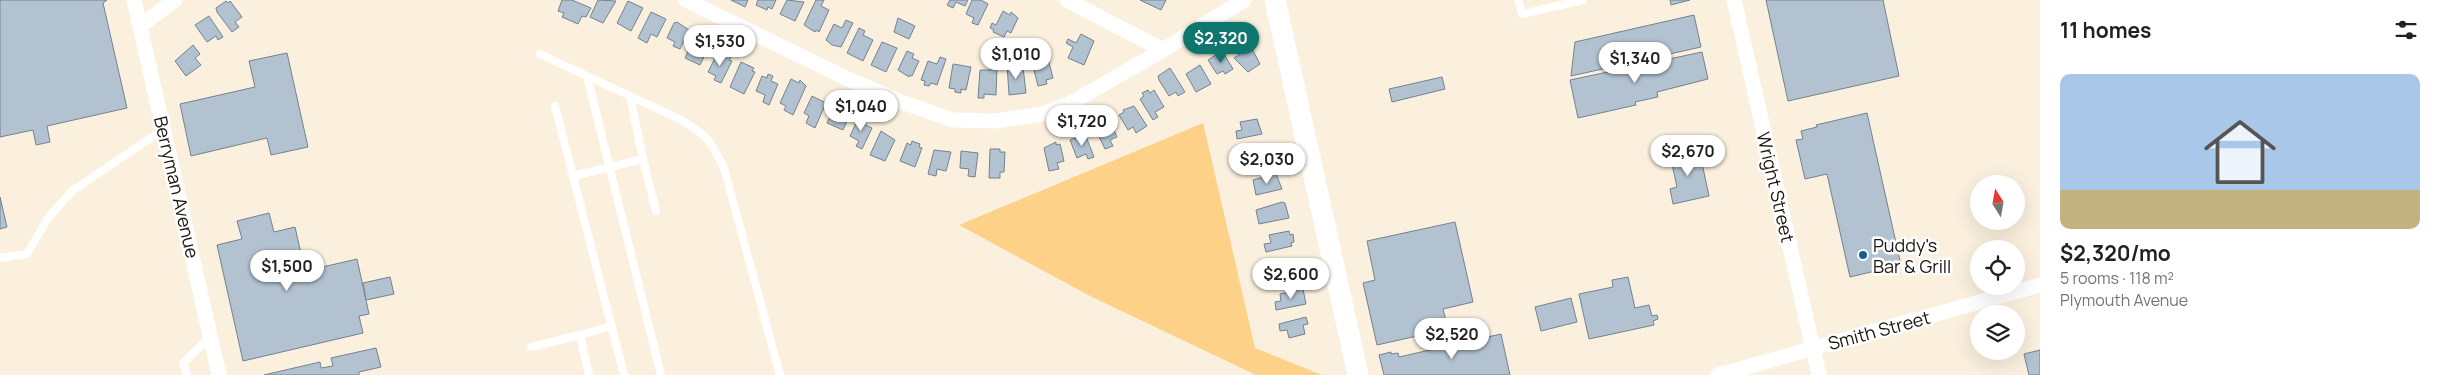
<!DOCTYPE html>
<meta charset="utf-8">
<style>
:root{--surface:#fff;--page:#f2f2f2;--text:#202124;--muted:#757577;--accent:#0f766e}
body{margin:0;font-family:Manrope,sans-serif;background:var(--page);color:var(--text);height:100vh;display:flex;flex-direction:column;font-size:19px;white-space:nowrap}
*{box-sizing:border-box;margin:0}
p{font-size:16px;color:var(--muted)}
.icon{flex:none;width:28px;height:28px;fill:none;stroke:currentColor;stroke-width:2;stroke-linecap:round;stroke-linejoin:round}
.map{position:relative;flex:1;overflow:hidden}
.drawer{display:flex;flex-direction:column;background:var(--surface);width:400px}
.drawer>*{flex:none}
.needle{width:32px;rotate:349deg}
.controls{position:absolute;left:1970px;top:175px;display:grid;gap:10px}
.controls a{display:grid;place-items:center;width:55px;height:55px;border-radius:50%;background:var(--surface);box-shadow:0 5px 20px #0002;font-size:25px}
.price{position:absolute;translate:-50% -42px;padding:0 11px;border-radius:18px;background:#fff;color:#222;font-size:16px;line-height:32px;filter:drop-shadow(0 1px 2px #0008)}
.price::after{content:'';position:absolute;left:50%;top:30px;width:15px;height:11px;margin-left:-8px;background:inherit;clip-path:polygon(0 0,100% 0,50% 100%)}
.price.active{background:var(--accent);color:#fff}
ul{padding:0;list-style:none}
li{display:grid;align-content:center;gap:10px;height:265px;padding:0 20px}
li span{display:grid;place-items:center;height:155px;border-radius:10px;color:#555}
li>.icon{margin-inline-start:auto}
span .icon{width:90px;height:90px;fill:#fffc;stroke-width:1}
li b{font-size:21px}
h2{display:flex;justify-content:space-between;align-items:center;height:60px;padding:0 20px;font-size:21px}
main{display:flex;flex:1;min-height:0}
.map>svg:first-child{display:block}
.green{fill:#fdd188}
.building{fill:#b2c2d0;stroke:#73828f}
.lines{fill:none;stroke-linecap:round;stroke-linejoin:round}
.lane{stroke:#fff;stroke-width:8}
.street{stroke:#fff;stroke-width:15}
.secondary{stroke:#fff;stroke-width:21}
.poi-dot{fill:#165e92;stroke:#fff;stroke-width:2}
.labels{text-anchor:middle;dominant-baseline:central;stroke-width:5;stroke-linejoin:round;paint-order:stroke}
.street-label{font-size:18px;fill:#19150f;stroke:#fff}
.poi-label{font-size:18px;fill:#19150f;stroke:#fff;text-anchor:start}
</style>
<main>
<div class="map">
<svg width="2040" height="375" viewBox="0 0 2040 375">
<rect width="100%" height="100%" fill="#fbf0de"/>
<polygon class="green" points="1203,123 1255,348 1322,375 1256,375 1090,296 959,225"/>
<g class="building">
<polygon points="0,0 107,0 103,3 127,108 47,126 50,142 36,145 33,130 0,137"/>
<polygon points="562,0 572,0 591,8 586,17 582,16 578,24 562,17 564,13 558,11"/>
<polygon points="598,0 616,1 603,23 590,17"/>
<polygon points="731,0 748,0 745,7"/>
<polygon points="758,0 776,0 772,9 768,7 767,10 756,5"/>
<polygon points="787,0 804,2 795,21 780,14"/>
<polygon points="816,0 824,0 821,6 829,10 819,32 816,30 815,32 804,25"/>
<polygon points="950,0 968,0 965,6 956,2 953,8 947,5"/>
<polygon points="972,0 981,0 988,4 978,25 972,23 974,18 966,14"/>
<polygon points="1140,0 1166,0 1161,10"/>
<polygon points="1670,0 1690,0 1671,5"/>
<polygon points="1766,0 1883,0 1899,76 1788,101"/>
<polygon points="226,1 228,3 230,1 242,17 235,22 239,27 232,32 217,12 216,8"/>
<polygon points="628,1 643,8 631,31 617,23"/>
<polygon points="1003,11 1010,15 1011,12 1018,18 1011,33 1007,31 1004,37 993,32 994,30 990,28 992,23 996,25"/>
<polygon points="651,12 666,19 657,37 651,34 647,43 638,38"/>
<polygon points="1694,15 1701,47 1571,76 1575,42"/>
<polygon points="209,16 223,37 218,40 216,36 207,42 195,25"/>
<polygon points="898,18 915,26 909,39 894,32"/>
<polygon points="846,20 853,23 841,47 832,45 826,40 834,24 842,28"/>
<polygon points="677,22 689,30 680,49 673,46 675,42 667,38 674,23"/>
<polygon points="859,28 865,31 863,35 873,40 863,61 847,53"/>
<polygon points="1081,34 1094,41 1084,65 1068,58 1073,47 1066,43 1068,39 1076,43"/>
<polygon points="882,42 897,48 886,72 871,65"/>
<polygon points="692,43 699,46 701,43 706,46 705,49 707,50 700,65 685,58"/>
<polygon points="193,45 200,54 195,58 201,65 186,76 175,61"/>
<polygon points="1251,47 1260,64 1248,72 1234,58"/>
<polygon points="907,51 914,54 912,58 919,61 912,76 910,75 909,77 898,70"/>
<polygon points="1046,51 1053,78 1046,80 1047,84 1038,86 1033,66 1042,64 1039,53"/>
<polygon points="1222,51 1233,69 1225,74 1223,71 1217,74 1208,60"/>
<polygon points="721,52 731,57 729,60 732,61 721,83 714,80 716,76 708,72 717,54 719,56"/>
<polygon points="1702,52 1708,79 1657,92 1658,97 1635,102 1636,105 1578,118 1570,80"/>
<polygon points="287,53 308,147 271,155 267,138 191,156 180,104 255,87 249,61"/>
<polygon points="940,57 946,59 937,85 931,83 929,86 924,85 925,81 921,80 928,61 937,64"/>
<polygon points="741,62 754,68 752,71 755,72 744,94 730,87"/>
<polygon points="1017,63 1018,68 1023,67 1026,93 1009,95 1007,64"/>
<polygon points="953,64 971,67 966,90 961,89 961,93 955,92 955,89 949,88"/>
<polygon points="1200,65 1211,84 1196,92 1186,74"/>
<polygon points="992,66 997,66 996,95 984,94 984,98 978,98 980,70 991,70"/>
<polygon points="1170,68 1185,92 1178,96 1176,92 1169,96 1159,80 1158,76"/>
<polygon points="768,74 773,76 771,81 778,84 769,105 763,102 765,95 756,91 762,76 767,78"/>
<polygon points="1442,77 1445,89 1392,102 1389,89"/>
<polygon points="791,79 799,83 800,80 806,86 793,115 784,110 786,106 780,103"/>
<polygon points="1148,90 1150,93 1154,90 1164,107 1155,112 1158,117 1153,120 1140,99 1144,96 1142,93"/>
<polygon points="812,96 826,103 815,128 806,123 809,116 804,113"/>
<polygon points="838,100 853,107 843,130 827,123"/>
<polygon points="1134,106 1147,126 1136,133 1133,127 1128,130 1119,115 1124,112 1123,110"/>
<polygon points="1867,113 1901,265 1850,277 1827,174 1805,179 1796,140 1803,139 1801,131 1817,127 1816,125"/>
<polygon points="859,117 867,121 865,125 872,128 862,149 856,146 859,141 850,136"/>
<polygon points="1257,119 1262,134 1237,139 1236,131 1242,130 1240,122"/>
<polygon points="1110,122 1117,137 1110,140 1113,146 1105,149 1095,128"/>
<polygon points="881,131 895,140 885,161 870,155"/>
<polygon points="1085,134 1094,157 1088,159 1086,154 1077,158 1070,140"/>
<polygon points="912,141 920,144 919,147 922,148 915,167 900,161 907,143 911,145"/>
<polygon points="1056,142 1056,145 1060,144 1064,161 1057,163 1059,169 1049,171 1044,148"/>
<polygon points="1266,146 1267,151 1271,150 1273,157 1269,158 1270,162 1251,166 1249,158 1242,160 1241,153"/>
<polygon points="990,149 1000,149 1000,152 1005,152 1004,172 1000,172 1000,178 989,178"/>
<polygon points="1699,149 1709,196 1673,204 1670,189 1677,187 1670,155"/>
<polygon points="934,150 951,152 946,171 937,169 936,176 928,174"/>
<polygon points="961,151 978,153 975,177 968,176 969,169 960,168"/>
<polygon points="1276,174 1282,189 1256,195 1253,180"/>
<polygon points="0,197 7,227 0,229"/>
<polygon points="1282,202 1285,203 1289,218 1259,224 1256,210"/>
<polygon points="269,213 274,232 295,227 305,271 357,259 369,314 359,316 363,333 243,361 217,245 242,239 237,221"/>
<polygon points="1455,222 1473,302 1443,309 1448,329 1377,345 1363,283 1375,280 1367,241"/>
<polygon points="1289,231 1290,235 1293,234 1294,242 1291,243 1292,246 1266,252 1264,244 1271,243 1269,235"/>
<polygon points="1297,259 1299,276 1283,279 1281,271 1274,273 1272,265"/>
<polygon points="390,277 394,294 366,300 363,283"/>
<polygon points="1628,277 1635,308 1649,305 1652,316 1657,315 1658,319 1653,321 1654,325 1589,339 1579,294 1613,287 1612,280"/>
<polygon points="1303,289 1306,304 1276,310 1275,302 1281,301 1280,294"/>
<polygon points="1571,298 1577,322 1541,331 1535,307"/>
<polygon points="1306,317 1308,324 1303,325 1305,334 1289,338 1287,330 1280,331 1279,324"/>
<polygon points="1501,334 1510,375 1384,375 1379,355 1391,352 1391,354 1398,353 1399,357"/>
<polygon points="376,348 381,367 359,372 359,375 264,375 320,362 321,368 333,366 331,358"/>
<polygon points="2040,350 2040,375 2029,375 2024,354"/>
</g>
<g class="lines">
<g class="lane">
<polyline points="1518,0 1522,14 1583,0"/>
<path d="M540 54 677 118C705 133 710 139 724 168L780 375"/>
<polyline points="587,76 661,375"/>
<polyline points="555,106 624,375"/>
<polyline points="643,159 656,211"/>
<polyline points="573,176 643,159 630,96"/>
<polyline points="0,258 27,254 48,218 72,191 164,129"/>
<polyline points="531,347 580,335"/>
<polyline points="187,375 183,363 210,337"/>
<polyline points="589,375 580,335 612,326"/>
</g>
<g class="street">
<polyline points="134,0 219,375"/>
<polyline points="686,0 850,80 899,101 953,120 995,121 1042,114 1071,103 1163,50 1244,0"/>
<polyline points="1067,0 1163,50"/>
<polyline points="1734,0 1819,375"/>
<polyline points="140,26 175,0"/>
<polyline points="1718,375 2040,285"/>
</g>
<polyline class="secondary" points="1275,0 1358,375"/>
</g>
<circle class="poi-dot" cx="1863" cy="255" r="5"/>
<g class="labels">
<g class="street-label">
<text transform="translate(177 187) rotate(77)">Berryman Avenue</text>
<text transform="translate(1776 187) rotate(77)">Wright Street</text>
<text transform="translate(1879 330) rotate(-15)">Smith Street</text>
</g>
<g class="poi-label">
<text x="1873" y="245">Puddy's<tspan x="1873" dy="21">Bar &amp; Grill</tspan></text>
</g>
</g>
</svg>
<div class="controls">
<a><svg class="needle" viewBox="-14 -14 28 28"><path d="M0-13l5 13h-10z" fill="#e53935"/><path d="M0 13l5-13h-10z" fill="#757577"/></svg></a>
<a><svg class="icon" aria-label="locate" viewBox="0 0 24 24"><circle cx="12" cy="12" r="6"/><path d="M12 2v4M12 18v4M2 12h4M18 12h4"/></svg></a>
<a><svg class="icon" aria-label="layers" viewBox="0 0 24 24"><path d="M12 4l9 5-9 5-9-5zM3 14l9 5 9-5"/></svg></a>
</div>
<b class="price active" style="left:1221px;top:64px">$2,320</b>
<b class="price" style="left:720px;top:67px">$1,530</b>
<b class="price" style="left:1016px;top:80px">$1,010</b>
<b class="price" style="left:1635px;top:84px">$1,340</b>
<b class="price" style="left:861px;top:132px">$1,040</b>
<b class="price" style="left:1082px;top:147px">$1,720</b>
<b class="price" style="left:1688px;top:177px">$2,670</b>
<b class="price" style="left:1267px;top:185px">$2,030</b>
<b class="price" style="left:287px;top:292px">$1,500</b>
<b class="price" style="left:1291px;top:300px">$2,600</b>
<b class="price" style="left:1452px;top:360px">$2,520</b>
</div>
<section class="drawer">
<h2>11 homes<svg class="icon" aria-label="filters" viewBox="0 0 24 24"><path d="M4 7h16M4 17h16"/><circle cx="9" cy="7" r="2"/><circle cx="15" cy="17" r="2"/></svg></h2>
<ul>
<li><span style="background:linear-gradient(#a9c7e8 75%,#c2b280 0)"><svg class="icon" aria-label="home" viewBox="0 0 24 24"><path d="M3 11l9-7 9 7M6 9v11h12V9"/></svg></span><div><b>$2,320/mo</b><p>5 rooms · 118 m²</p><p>Plymouth Avenue</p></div></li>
</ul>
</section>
</main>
